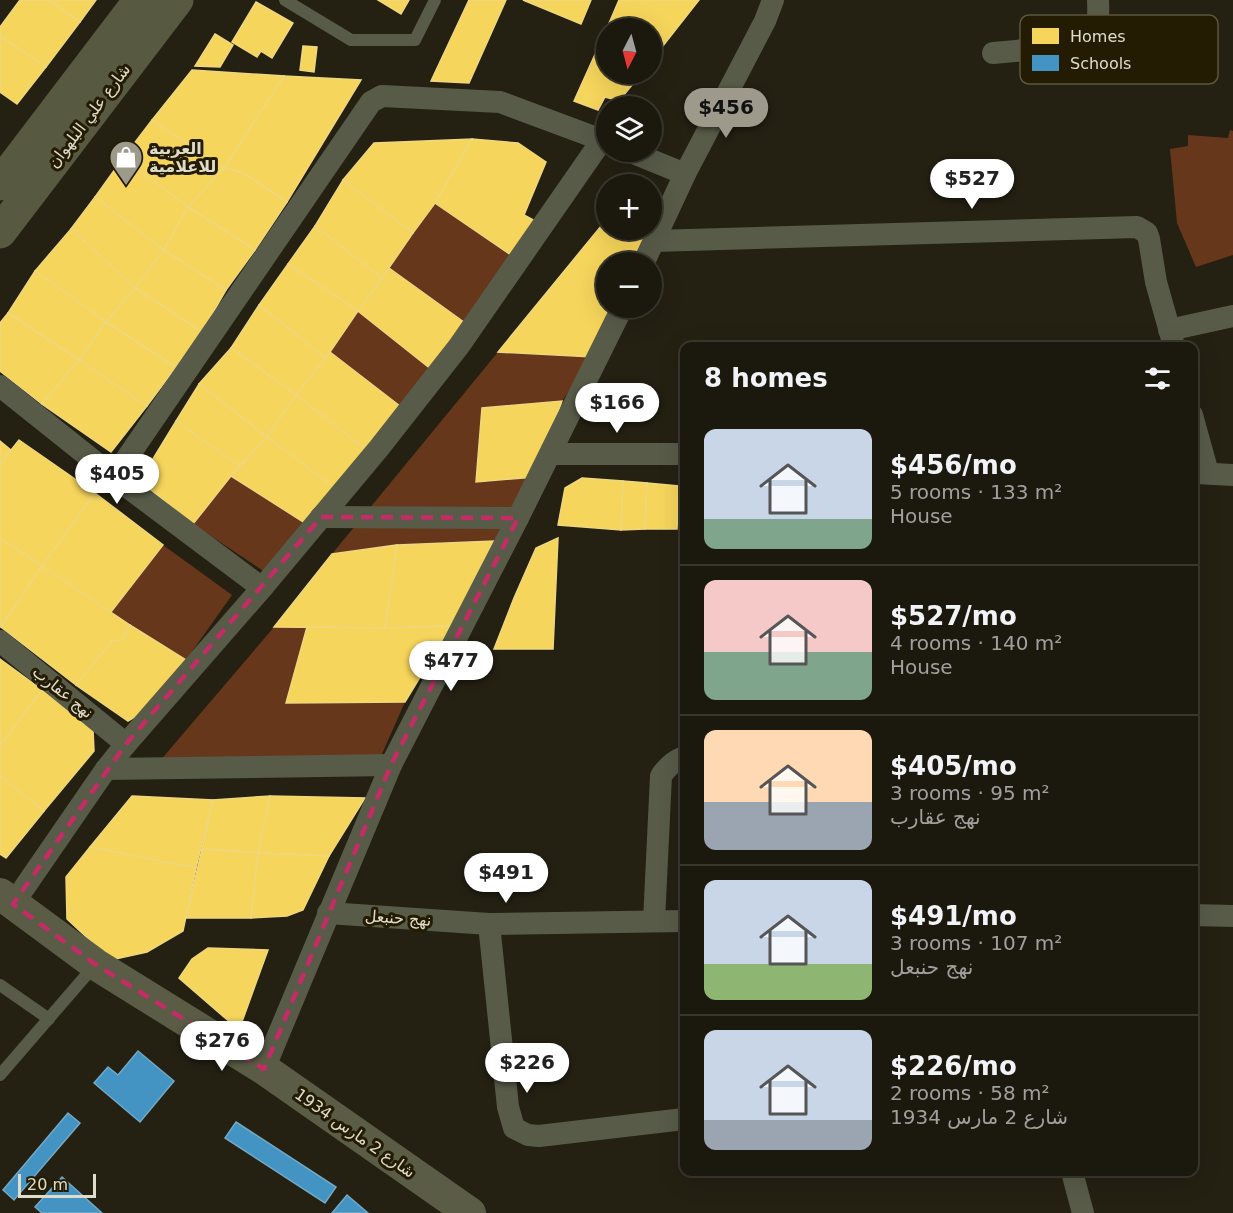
<!DOCTYPE html>
<meta charset="utf-8">
<style>
:root{--surface:#1b180e;--page:#242117;--text:#f1f3f6;--muted:#a0a09e;--line:#39372e;--accent:#9e9a8b}
body{margin:0;font-family:"DejaVu Sans",Vazirmatn,sans-serif;background:var(--page);color:var(--text);height:100vh;display:flex;flex-direction:column;font-size:22px;white-space:nowrap}
*{box-sizing:border-box;margin:0}
p{font-size:20px;color:var(--muted)}
.icon{flex:none;width:33px;height:33px;fill:none;stroke:currentColor;stroke-width:2;stroke-linecap:round;stroke-linejoin:round}
.map{position:relative;flex:1;overflow:hidden}
.panel{position:absolute;left:680px;top:342px;width:518px;height:834px;display:flex;flex-direction:column;background:var(--surface);border-radius:12px;box-shadow:0 6px 24px #0002,0 0 0 2px var(--line)}
.panel>*{flex:none}
.needle{width:39px;rotate:186deg}
.buttons{position:absolute;left:596px;top:18px;display:grid;gap:12px}
.buttons a{display:grid;place-items:center;width:66px;height:66px;border-radius:50%;background:var(--surface);box-shadow:0 6px 24px #0002,0 0 0 2px var(--line);font-size:30px}
.scale{position:absolute;left:18px;bottom:15px;width:78px;box-sizing:border-box;padding-left:6px;border:3px solid #e0dccc;border-top:0;font-size:16px;line-height:21px;white-space:nowrap;color:#e0dccc;-webkit-text-stroke:4px #231c02;paint-order:stroke}
.price{position:absolute;translate:-50% -51px;padding:0 14px;border-radius:21px;background:#fff;color:#222;font-size:20px;line-height:39px;filter:drop-shadow(0 2px 3px #0008)}
.price::after{content:'';position:absolute;left:50%;top:36px;width:18px;height:14px;margin-left:-9px;background:inherit;clip-path:polygon(0 0,100% 0,50% 100%)}
.price.current{background:var(--accent);color:#111}
ul{padding:0;list-style:none}
li{display:flex;align-items:center;gap:18px;height:150px;padding:0 24px}
li+li{border-top:2px solid var(--line)}
li span{display:grid;place-items:center;flex:none;width:168px;height:120px;border-radius:12px;color:#555}
li>.icon{margin-inline-start:auto}
span .icon{width:72px;height:72px;fill:#fffc;stroke-width:1}
li b{font-size:26px}
h2{display:flex;justify-content:space-between;align-items:center;height:72px;padding:0 24px;font-size:26px}
.map>svg:first-child{display:block}
.green{fill:#67371c}
.homes{fill:#f6d55c;stroke:#efd77e;stroke-width:1.5}
.schools{fill:#4393c3;stroke:#72a9c6;stroke-width:1.5}
.lines{fill:none;stroke-linecap:round;stroke-linejoin:round}
.lane{stroke:#585b48;stroke-width:12}
.street{stroke:#585b48;stroke-width:22}
.secondary{stroke:#5a5c46;stroke-width:32}
.primary{stroke:#575941;stroke-width:33}
.marked{fill:none;stroke:#c52c66;stroke-width:4.5;stroke-dasharray:12 8;stroke-linejoin:round}
.labels{text-anchor:middle;dominant-baseline:central;stroke-width:6;stroke-linejoin:round;paint-order:stroke}
.street-label{font-size:16px;fill:#e0dccc;stroke:#231c02}
.poi-label{font-size:16px;font-weight:bold;fill:#e0dccc;stroke:#231c02;text-anchor:start}
.key{fill:#231c02;stroke:#5c563f;stroke-width:1.5}
.key-label{font-size:16px;fill:#e0dccc}
</style>
<div class="map">
<svg width="1233" height="1213" viewBox="0 0 1233 1213">
<rect width="100%" height="100%" fill="#242012"/>
<g class="green">
<polygon points="1230,130 1233,131 1233,255 1196,267 1177,223 1170,149 1188,146 1188,135 1228,138"/>
<polygon points="435,203 517,259 465,323 389,268"/>
<polygon points="358,311 432,370 401,407 330,352"/>
<polygon points="498,352 593,357 562,401 482,409 476,482 535,477 494,541 397,545 332,554"/>
<polygon points="231,476 308,525 268,574 193,524"/>
<polygon points="163,545 232,595 186,660 112,612"/>
<polygon points="274,627 307,627 286,703 405,702 378,763 159,762"/>
</g>
<g class="homes">
<polygon points="20,0 49,0 80,22 46,67 0,36 0,27"/>
<polygon points="49,0 96,0 80,22"/>
<polygon points="378,0 409,0 401,14"/>
<polygon points="469,0 506,0 469,83 431,81"/>
<polygon points="523,0 591,0 581,24"/>
<polygon points="619,0 699,0 651,61 651,28 607,28"/>
<polygon points="256,2 293,23 272,58 261,51 257,57 232,42"/>
<polygon points="606,30 606,74 641,74 619,101 605,97 598,110 574,101"/>
<polygon points="215,34 233,45 220,67 195,66"/>
<polygon points="0,36 46,67 17,104 0,92"/>
<polygon points="303,46 317,47 314,72 300,70"/>
<polygon points="192,70 284,76 224,168 152,120"/>
<polygon points="284,76 361,80 287,202 243,173 224,168"/>
<polygon points="152,120 224,168 188,207 123,158"/>
<polygon points="472,139 435,203 413,233 343,180 374,143"/>
<polygon points="472,139 518,143 546,162 524,215 539,223 517,259 435,203"/>
<polygon points="123,158 188,207 164,250 95,197"/>
<polygon points="224,168 243,173 287,202 255,250 188,207"/>
<polygon points="343,180 413,233 382,278 315,226"/>
<polygon points="651,192 657,218 637,262 606,262 606,308 616,308 593,357 498,352 606,220 606,230 651,230"/>
<polygon points="95,197 164,250 135,288 71,229"/>
<polygon points="188,207 255,250 226,290 164,250"/>
<polygon points="315,226 382,278 358,311 288,264"/>
<polygon points="71,229 135,288 106,322 35,271"/>
<polygon points="164,250 226,290 202,332 135,288"/>
<polygon points="288,264 358,311 326,358 259,305"/>
<polygon points="389,268 465,323 432,370 358,311"/>
<polygon points="35,271 106,322 79,360 8,313"/>
<polygon points="135,288 202,332 176,367 106,322"/>
<polygon points="259,305 326,358 296,395 231,348"/>
<polygon points="8,313 79,360 42,404 0,371 0,323"/>
<polygon points="106,322 176,367 147,406 79,360"/>
<polygon points="231,348 296,395 267,437 199,384"/>
<polygon points="330,352 401,407 368,451 296,395"/>
<polygon points="79,360 147,406 111,452 42,404"/>
<polygon points="199,384 267,437 239,466 176,421"/>
<polygon points="296,395 368,451 338,490 267,437"/>
<polygon points="562,401 535,477 476,482 482,408"/>
<polygon points="176,421 239,466 193,524 146,486 145,472"/>
<polygon points="267,437 338,490 308,525 231,476"/>
<polygon points="19,440 95,493 42,566 0,538 0,464"/>
<polygon points="0,441 11,450 0,464"/>
<polygon points="582,478 623,481 621,530 558,525 565,488"/>
<polygon points="623,481 647,483 645,529 621,530"/>
<polygon points="647,483 679,486 677,529 645,529"/>
<polygon points="95,493 163,545 111,612 42,566"/>
<polygon points="0,538 42,566 1,627 0,626"/>
<polygon points="558,538 553,649 494,649 514,598 536,548"/>
<polygon points="494,541 451,626 385,628 397,545"/>
<polygon points="397,545 385,628 274,627 332,554"/>
<polygon points="42,566 130,625 121,641 113,640 76,685 1,627"/>
<polygon points="130,625 186,660 148,709 128,721 76,685 113,640 121,641"/>
<polygon points="451,626 405,702 286,703 307,627 385,628"/>
<polygon points="0,659 42,690 0,746"/>
<polygon points="42,690 93,730 94,751 44,811 0,776 0,746"/>
<polygon points="0,776 44,811 6,858 0,854"/>
<polygon points="132,796 213,800 196,868 90,847"/>
<polygon points="270,796 365,798 329,856 258,853"/>
<polygon points="270,796 258,853 202,849 213,800"/>
<polygon points="90,847 196,868 183,931 147,952 111,960 67,919 66,877"/>
<polygon points="202,849 258,853 251,918 186,918"/>
<polygon points="258,853 329,856 303,910 287,916 251,918"/>
<polygon points="208,948 268,950 239,1030 179,978 192,959"/>
</g>
<g class="schools">
<polygon points="138,1051 174,1081 140,1122 94,1083 108,1067 118,1075"/>
<polygon points="68,1113 80,1123 14,1200 3,1190"/>
<polygon points="236,1122 336,1187 325,1203 225,1138"/>
<polygon points="62,1177 102,1213 42,1213 35,1207"/>
<polygon points="347,1195 368,1213 332,1213"/>
</g>
<g class="lines">
<g class="lane">
<polyline points="285,0 351,40 415,40 435,0"/>
<polyline points="0,985 49,1019"/>
<polyline points="0,1075 95,965"/>
</g>
<g class="street">
<path d="M993 53 1081 45C1099 33 1099 20 1098 0"/>
<polyline points="631,152 685,174"/>
<polyline points="654,241 1137,227 1147,233 1149,239 1156,282 1174,346"/>
<polyline points="644,262 685,174 765,21 773,0"/>
<polyline points="1169,330 1233,316"/>
<polyline points="0,386 114,477 262,588"/>
<polyline points="1192,415 1208,473"/>
<polyline points="551,454 684,454"/>
<polyline points="1196,473 1233,475"/>
<polyline points="321,517 518,518"/>
<polyline points="0,641 126,744"/>
<polyline points="106,769 391,765"/>
<polyline points="13,904 106,769 126,744 262,588 379,448 459,346 602,140 500,102 382,96 371,102 114,477"/>
<polyline points="328,913 489,924 684,921"/>
<polyline points="1192,915 1233,916"/>
<path d="M654 921 661 776C667 767 673 761 684 757"/>
<polyline points="489,924 508,1107 514,1128 528,1135 539,1136 684,1119"/>
<polyline points="264,1069 391,765 518,518 622,308"/>
<polyline points="1072,1172 1083,1213"/>
</g>
<polyline class="secondary" points="0,894 95,964 264,1069 470,1213"/>
<g class="primary">
<polyline points="0,184 140,0"/>
<polyline points="0,232 177,0"/>
</g>
</g>
<path class="marked" d="M321 517 518 518 391 765 264 1069 95 964 13 904 126 744Z"/>
<defs>
<symbol id="shop-pin" viewBox="-11 -11 22 30"><path d="M0 17L-7.5 6A9.5 9.5 0 1 1 7.5 6Z" fill="#9e9a8b" stroke="#231c02"/><path d="M-5-2.5h2.3a2.7 3.5 0 0 1 5.4 0H5L5.5 6h-11ZM-1.5-2.5h3a1.5 2.3 0 0 0-3 0Z" fill="#fff"/></symbol>
</defs>
<g fill-rule="evenodd">
<use href="#shop-pin" x="107" y="138" width="38" height="52"/>
</g>
<g class="labels">
<g class="street-label">
<text transform="translate(89 116) rotate(-53)">شارع علي البلهوان</text>
<text transform="translate(63 692) rotate(39)">نهج عقارب</text>
<text transform="translate(398 918) rotate(4)">نهج حنبعل</text>
<text transform="translate(355 1133) rotate(35)">شارع 2 مارس 1934</text>
</g>
<g class="poi-label">
<text x="149" y="148">العربية<tspan x="149" dy="18">للاعلامية</tspan></text>
</g>
</g>
<rect x="1020" y="15" width="198" height="69" rx="9" class="key"/>
<rect x="1032" y="28" width="27" height="16" fill="#f6d55c"/>
<rect x="1032" y="55" width="27" height="16" fill="#4393c3"/>
<g class="key-label">
<text x="1070" y="42">Homes</text>
<text x="1070" y="69">Schools</text>
</g>
</svg>
<div class="buttons">
<a><svg class="needle" viewBox="-14 -14 28 28"><path d="M0-13l5 13h-10z" fill="#e53935"/><path d="M0 13l5-13h-10z" fill="#a0a09e"/></svg></a>
<a><svg class="icon" aria-label="layers" viewBox="0 0 24 24"><path d="M12 4l9 5-9 5-9-5zM3 14l9 5 9-5"/></svg></a>
<a>+</a>
<a>−</a>
</div>
<div class="scale">20 m</div>
<b class="price current" style="left:726px;top:139px">$456</b>
<b class="price" style="left:972px;top:210px">$527</b>
<b class="price" style="left:617px;top:434px">$166</b>
<b class="price" style="left:117px;top:505px">$405</b>
<b class="price" style="left:451px;top:692px">$477</b>
<b class="price" style="left:506px;top:904px">$491</b>
<b class="price" style="left:222px;top:1072px">$276</b>
<b class="price" style="left:527px;top:1094px">$226</b>
<section class="panel">
<h2>8 homes<svg class="icon" aria-label="filters" viewBox="0 0 24 24"><path d="M4 7h16M4 17h16"/><circle cx="9" cy="7" r="2"/><circle cx="15" cy="17" r="2"/></svg></h2>
<ul>
<li><span style="background:linear-gradient(#c9d6e8 75%,#7fa58c 0)"><svg class="icon" aria-label="home" viewBox="0 0 24 24"><path d="M3 11l9-7 9 7M6 9v11h12V9"/></svg></span><div><b>$456/mo</b><p>5 rooms · 133 m²</p><p>House</p></div></li>
<li><span style="background:linear-gradient(#f6c9c9 60%,#7fa58c 0)"><svg class="icon" aria-label="home" viewBox="0 0 24 24"><path d="M3 11l9-7 9 7M6 9v11h12V9"/></svg></span><div><b>$527/mo</b><p>4 rooms · 140 m²</p><p>House</p></div></li>
<li><span style="background:linear-gradient(#ffd9b3 60%,#9aa5b1 0)"><svg class="icon" aria-label="home" viewBox="0 0 24 24"><path d="M3 11l9-7 9 7M6 9v11h12V9"/></svg></span><div><b>$405/mo</b><p>3 rooms · 95 m²</p><p>نهج عقارب</p></div></li>
<li><span style="background:linear-gradient(#c9d6e8 70%,#8fb573 0)"><svg class="icon" aria-label="home" viewBox="0 0 24 24"><path d="M3 11l9-7 9 7M6 9v11h12V9"/></svg></span><div><b>$491/mo</b><p>3 rooms · 107 m²</p><p>نهج حنبعل</p></div></li>
<li><span style="background:linear-gradient(#c9d6e8 75%,#9aa5b1 0)"><svg class="icon" aria-label="home" viewBox="0 0 24 24"><path d="M3 11l9-7 9 7M6 9v11h12V9"/></svg></span><div><b>$226/mo</b><p>2 rooms · 58 m²</p><p>شارع 2 مارس 1934</p></div></li>
</ul>
</section>
</div>
